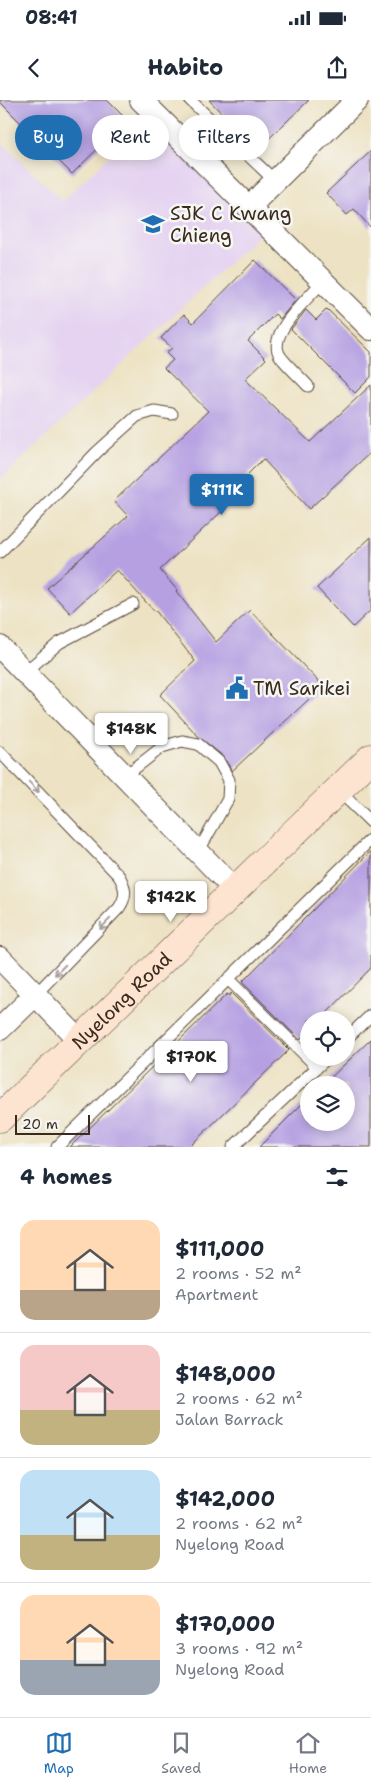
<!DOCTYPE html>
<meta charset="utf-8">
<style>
:root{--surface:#fff;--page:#f6f6f7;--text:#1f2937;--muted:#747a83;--line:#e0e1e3;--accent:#1f6fb2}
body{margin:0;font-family:"Shantell Sans",sans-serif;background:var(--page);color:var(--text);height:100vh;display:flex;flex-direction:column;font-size:19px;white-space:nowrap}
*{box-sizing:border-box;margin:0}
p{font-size:16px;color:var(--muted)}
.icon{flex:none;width:28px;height:28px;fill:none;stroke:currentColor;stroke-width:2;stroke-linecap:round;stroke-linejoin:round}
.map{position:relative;height:1047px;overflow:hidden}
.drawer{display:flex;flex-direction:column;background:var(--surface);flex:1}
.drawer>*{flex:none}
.hud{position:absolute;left:15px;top:15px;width:341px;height:45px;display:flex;gap:10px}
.controls{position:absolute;left:300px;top:911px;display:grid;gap:10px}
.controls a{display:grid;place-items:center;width:55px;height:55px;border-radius:50%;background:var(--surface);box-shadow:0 2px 12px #0003;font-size:25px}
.scale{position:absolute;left:15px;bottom:12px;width:75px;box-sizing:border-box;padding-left:5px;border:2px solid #3b2a1e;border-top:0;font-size:14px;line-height:18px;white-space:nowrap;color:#3b2a1e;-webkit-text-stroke:4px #f6f6f2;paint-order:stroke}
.price{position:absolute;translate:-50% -42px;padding:0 11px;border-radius:5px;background:#fff;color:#222;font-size:16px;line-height:32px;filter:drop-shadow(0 1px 2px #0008)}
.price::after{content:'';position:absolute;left:50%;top:30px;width:15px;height:11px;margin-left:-8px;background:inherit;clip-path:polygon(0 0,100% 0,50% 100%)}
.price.active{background:var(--accent);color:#fff}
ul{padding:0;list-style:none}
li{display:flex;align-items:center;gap:15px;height:125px;padding:0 20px}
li+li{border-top:1px solid var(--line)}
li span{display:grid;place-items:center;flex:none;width:140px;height:100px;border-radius:15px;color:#555}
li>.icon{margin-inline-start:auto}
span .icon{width:60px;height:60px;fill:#fffc;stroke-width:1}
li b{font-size:21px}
h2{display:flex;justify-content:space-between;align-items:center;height:60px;padding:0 20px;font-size:21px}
.tag{padding:0 18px;border-radius:22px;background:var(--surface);box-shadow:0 2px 12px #0003;font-size:18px;line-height:45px}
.tag.active{background:var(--accent);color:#fff}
.status{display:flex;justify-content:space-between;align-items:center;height:35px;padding:0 25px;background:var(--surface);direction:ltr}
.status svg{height:14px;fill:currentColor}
header{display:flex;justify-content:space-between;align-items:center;height:65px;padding:0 20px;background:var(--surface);font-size:22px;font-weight:700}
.tab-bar{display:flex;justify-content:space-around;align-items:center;height:70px;border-top:1px solid var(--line);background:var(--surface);font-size:14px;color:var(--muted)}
.tab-bar a{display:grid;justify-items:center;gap:2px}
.tab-bar .active{color:var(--accent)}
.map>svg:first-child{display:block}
.built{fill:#e5d3f1}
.building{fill:#b6a0e2}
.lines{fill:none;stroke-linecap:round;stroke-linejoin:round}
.service-casing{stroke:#564637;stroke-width:13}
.minor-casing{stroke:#564637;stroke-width:24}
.secondary-casing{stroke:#564637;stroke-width:29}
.service{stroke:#fff;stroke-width:11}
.minor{stroke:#fff;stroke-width:22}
.secondary{stroke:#fde4d1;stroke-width:28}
.oneway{stroke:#a79f9a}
.labels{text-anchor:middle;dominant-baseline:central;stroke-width:5;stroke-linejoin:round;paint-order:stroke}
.poi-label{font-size:19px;fill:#3b2a1e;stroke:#f6f6f2;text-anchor:start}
.street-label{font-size:19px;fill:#3b2a1e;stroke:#f6f6f2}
</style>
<div class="status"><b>08:41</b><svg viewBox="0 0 49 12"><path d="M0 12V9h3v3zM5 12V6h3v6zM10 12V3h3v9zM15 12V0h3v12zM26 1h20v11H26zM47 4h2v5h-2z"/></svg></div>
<header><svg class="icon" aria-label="back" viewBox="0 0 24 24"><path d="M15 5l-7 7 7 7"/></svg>Habito<svg class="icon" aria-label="share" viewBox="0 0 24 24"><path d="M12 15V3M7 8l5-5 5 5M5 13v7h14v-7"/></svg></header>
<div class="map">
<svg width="371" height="1047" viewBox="0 0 371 1047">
<rect width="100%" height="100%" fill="#f6f6f2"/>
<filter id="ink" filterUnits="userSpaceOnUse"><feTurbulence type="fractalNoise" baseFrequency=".02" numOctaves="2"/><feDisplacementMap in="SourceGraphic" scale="10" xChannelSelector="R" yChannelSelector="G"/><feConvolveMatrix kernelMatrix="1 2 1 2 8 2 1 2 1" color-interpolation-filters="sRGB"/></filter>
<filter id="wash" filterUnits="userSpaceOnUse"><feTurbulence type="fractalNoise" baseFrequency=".0096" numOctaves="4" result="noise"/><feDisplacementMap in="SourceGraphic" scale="20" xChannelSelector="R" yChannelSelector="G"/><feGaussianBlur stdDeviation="1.12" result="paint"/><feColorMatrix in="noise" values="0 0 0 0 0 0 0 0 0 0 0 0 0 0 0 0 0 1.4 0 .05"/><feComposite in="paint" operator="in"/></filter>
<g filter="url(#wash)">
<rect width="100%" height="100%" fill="#ede2c3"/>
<polygon class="built" points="151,17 261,133 0,380 0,41 62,101"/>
<g id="blocks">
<g class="building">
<polygon points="0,0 107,0 127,20 72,74 0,2"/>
<polygon points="209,0 309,0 257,50"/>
<polygon points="371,51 371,128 354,109 347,115 326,93"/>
<polygon points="255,160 296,200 280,219 275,214 248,241 266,259 245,279 310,342 371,285 371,352 309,409 263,359 235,387 241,393 160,470 177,490 176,491 216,542 250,510 323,586 232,671 224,657 199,637 160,595 195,561 155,510 154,511 117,470 70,513 47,488 128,416 114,401 208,311 164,268 173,260 166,253 172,248 161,238 184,214 193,223"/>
<polygon points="327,209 371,252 371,277 355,293 291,229 306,210 316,220"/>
<polygon points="371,437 371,510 353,527 317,488"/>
<polygon points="371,751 371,868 320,920 309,920 309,931 300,940 242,882"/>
<polygon points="231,893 289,950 189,1047 70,1047 227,894 229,896"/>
<polygon points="371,939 371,1047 259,1047 309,997 309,1022 346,1022 346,985 323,985"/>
</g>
</g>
</g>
<g filter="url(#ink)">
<use href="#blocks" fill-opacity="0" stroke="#564637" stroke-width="1"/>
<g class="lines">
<defs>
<g id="service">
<polyline points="190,0 275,81"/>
<path d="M308 286C301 278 283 262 279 254 268 232 310 197 323 181"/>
<polyline points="0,452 97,352 137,316 154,311 172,314"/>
<polyline points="25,572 59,543 133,504"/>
<path d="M0 652 119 776C126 788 127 796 119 808L35 895"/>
<polyline points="125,676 162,647 182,641 198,644 219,662 229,680 228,699 198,752"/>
<polyline points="338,690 371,722"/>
<polyline points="228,879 317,967"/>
<polyline points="346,939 371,915"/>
<polyline points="57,1047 371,739"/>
<polyline points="233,1047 327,958"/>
</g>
<g id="minor">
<polyline points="141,0 371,229"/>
<polyline points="249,107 357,0"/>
<polyline points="0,547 235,790"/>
<polyline points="0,858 80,941"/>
<polyline points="0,929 35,895"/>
</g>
<g id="secondary">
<path id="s1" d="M0 1018 371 658"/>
</g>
</defs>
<use href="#service" class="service-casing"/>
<use href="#minor" class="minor-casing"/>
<use href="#secondary" class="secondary-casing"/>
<use href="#service" class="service"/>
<use href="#minor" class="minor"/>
<use href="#secondary" class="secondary"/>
</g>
<defs><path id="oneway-shaft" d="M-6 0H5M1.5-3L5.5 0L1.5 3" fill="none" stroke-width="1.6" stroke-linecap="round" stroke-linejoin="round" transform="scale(1.25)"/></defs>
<g class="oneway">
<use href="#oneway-shaft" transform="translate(34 687) rotate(46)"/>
<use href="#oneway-shaft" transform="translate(105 824) rotate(134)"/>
<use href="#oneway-shaft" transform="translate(60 870) rotate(135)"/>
</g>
</g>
<defs>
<symbol id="school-bare" viewBox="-9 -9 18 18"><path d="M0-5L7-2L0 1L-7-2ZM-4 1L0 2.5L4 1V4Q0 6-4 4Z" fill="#1f6fb2" stroke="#f6f6f2" stroke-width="2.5" paint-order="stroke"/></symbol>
<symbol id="civic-bare" viewBox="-9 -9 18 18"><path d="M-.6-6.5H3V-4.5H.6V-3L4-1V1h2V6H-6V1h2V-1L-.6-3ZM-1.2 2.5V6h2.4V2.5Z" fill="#1f6fb2" stroke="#f6f6f2" stroke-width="2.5" paint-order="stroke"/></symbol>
</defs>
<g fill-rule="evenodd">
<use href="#school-bare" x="137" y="108" width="32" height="32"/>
<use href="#civic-bare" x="221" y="572" width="32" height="32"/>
</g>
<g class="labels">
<g class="poi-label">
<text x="170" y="113">SJK C Kwang<tspan x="170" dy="22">Chieng</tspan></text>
<text x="253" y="588">TM Sarikei</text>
</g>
<g class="street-label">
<text stroke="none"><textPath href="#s1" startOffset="169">Nyelong Road</textPath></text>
</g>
</g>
</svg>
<div class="controls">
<a><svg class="icon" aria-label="locate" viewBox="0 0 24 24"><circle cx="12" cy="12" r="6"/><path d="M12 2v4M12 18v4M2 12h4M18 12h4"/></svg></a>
<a><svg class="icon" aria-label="layers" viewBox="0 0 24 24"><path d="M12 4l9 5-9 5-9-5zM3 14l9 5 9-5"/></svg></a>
</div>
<div class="scale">20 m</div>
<b class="price active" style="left:222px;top:416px">$111K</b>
<b class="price" style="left:131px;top:655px">$148K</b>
<b class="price" style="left:171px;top:823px">$142K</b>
<b class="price" style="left:191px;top:983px">$170K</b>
<div class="hud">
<a class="tag active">Buy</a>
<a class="tag">Rent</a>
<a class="tag">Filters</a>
</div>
</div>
<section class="drawer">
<h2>4 homes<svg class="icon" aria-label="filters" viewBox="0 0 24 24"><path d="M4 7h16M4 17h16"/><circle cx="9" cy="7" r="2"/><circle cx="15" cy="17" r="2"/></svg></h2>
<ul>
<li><span style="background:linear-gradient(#ffd9b3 70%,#b9a48a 0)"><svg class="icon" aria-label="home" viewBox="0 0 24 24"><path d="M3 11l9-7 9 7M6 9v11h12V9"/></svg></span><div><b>$111,000</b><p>2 rooms · 52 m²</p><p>Apartment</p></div></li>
<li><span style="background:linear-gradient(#f6c9c9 65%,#c2b280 0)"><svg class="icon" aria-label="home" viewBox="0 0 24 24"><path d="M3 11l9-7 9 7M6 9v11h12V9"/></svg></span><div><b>$148,000</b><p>2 rooms · 62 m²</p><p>Jalan Barrack</p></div></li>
<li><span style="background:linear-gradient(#bfe0f5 65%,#c2b280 0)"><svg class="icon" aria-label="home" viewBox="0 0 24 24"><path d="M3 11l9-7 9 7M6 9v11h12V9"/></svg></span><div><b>$142,000</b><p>2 rooms · 62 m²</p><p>Nyelong Road</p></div></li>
<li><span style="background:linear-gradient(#ffd9b3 65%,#9aa5b1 0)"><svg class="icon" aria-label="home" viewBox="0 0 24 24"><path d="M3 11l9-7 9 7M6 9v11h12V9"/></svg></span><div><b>$170,000</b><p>3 rooms · 92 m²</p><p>Nyelong Road</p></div></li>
</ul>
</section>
<nav class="tab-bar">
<a class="active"><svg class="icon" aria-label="map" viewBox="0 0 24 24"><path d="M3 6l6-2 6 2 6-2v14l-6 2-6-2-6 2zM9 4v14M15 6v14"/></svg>Map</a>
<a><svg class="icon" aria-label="saved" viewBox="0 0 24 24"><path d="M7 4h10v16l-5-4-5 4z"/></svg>Saved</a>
<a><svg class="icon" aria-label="home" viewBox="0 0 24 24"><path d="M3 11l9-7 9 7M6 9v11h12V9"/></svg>Home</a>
</nav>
